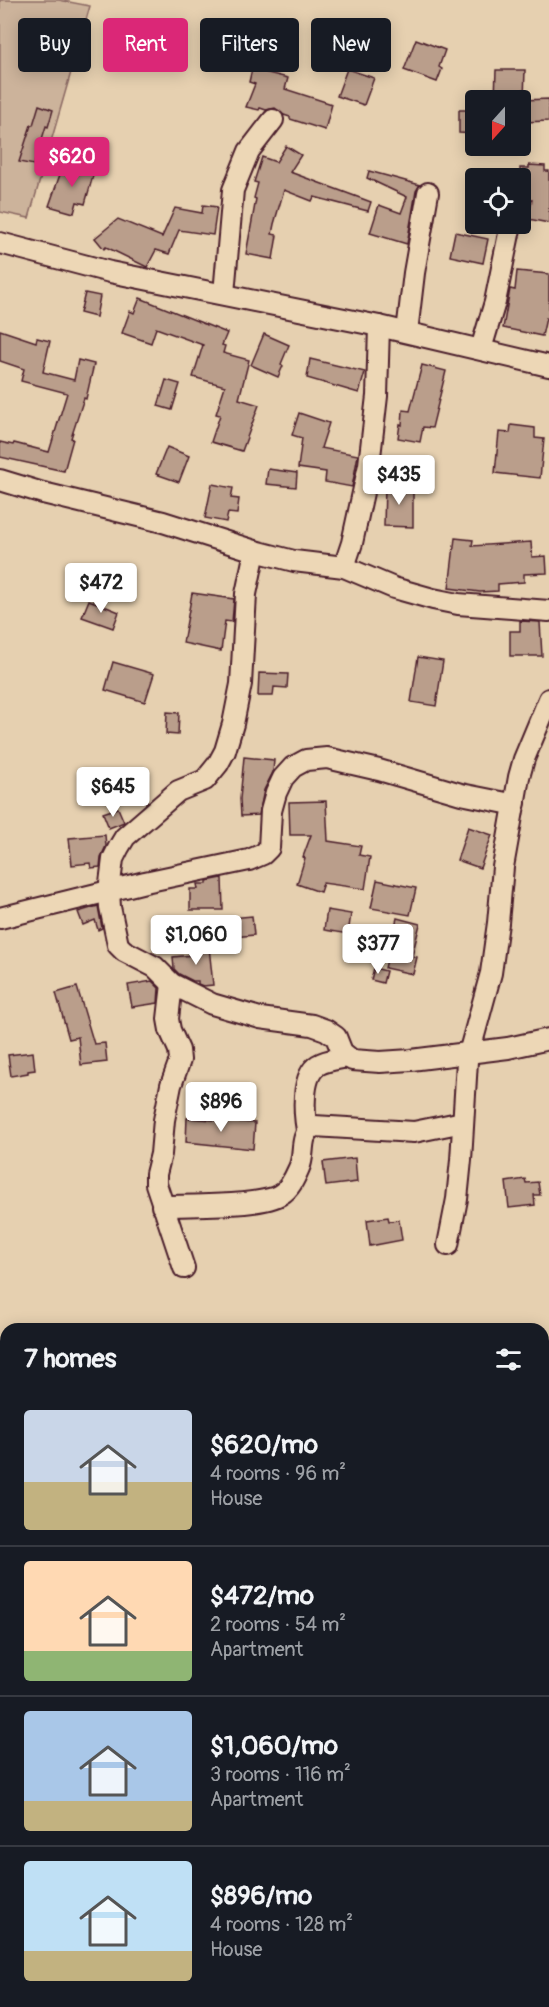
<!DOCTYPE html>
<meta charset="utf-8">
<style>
:root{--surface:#171b24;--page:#242831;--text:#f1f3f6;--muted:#9ea1a6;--line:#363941;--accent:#db2777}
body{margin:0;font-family:Pangolin,sans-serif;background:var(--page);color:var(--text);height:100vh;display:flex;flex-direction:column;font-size:22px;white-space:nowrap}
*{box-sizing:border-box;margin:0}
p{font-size:20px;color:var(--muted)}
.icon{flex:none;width:33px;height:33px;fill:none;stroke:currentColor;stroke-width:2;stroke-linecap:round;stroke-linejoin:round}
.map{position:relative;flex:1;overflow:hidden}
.side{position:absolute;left:0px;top:1323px;width:549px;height:684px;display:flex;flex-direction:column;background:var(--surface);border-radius:18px 18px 0 0;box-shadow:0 3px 15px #0003}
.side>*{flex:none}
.guide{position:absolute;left:18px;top:18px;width:513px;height:54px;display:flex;gap:12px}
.needle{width:39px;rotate:201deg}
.controls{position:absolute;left:465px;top:90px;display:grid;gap:12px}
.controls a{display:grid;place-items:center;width:66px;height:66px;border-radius:6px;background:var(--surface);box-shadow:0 3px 15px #0003;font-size:30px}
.price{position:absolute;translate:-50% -51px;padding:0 14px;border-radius:6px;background:#fff;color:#222;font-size:20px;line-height:39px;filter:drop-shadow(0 2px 3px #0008)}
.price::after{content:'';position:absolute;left:50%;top:36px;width:18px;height:14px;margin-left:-9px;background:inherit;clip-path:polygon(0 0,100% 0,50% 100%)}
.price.on{background:var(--accent);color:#fff}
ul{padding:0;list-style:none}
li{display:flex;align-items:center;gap:18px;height:150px;padding:0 24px}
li+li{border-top:2px solid var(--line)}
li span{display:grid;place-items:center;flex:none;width:168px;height:120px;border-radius:6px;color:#555}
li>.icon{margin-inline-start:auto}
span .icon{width:72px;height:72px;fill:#fffc;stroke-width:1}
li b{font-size:26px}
h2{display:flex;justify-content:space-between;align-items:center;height:72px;padding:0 24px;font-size:26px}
.chip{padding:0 21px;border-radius:6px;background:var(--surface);box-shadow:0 3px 15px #0003;font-size:21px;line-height:54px}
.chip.on{background:var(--accent);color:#fff}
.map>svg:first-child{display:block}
.green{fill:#ccb39b;stroke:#8b6963;stroke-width:1.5}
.building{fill:#ba9e8b;stroke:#4a1f2b;stroke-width:1.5}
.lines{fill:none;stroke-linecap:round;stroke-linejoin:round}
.street-casing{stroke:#4a1f2b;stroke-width:24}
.street{stroke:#edd7b6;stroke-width:20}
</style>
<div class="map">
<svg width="549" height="2007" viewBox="0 0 549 2007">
<rect width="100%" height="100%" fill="#e6d0b0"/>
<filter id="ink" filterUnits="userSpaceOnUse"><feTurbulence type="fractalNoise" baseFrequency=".0167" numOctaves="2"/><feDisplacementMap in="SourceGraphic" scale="12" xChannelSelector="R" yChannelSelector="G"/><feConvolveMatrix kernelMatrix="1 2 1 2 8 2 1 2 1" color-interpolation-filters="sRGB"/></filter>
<g filter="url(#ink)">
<polygon class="green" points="0,0 59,0 90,6 29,218 0,212"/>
<g class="building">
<polygon points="416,39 445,50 439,67 442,69 437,82 404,70"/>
<polygon points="252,69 288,78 285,89 332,104 325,130 290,119 290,117 284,115 275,108 266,110 260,108 259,110 246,107 255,84 249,82"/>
<polygon points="347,69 374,78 364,105 337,96"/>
<polygon points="496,70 525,70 524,98 495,98"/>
<polygon points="549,99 549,121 523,122 522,100"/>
<polygon points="39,105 53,110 48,127 46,126 34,165 19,162 31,125 33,125"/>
<polygon points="459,110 476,110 476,134 459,133"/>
<polygon points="286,146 301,155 290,172 371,202 368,211 314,197 312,201 284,190 274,224 272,234 277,235 273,259 246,254 256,199 254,198 258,183 254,182 262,157 276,162"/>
<polygon points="64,163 94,172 85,204 77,202 74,213 49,206"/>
<polygon points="529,165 545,166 545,171 549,171 549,223 528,219 532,200 523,199 523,197 520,197 520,168 529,168"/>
<polygon points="369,171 420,185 416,191 407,244 370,233 379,205 401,213 407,197 367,178"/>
<polygon points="203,205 217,207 213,235 179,230 169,254 156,250 147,267 106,247 104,249 95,238 118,219 162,237 175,208 202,213"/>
<polygon points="455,232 488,239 483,263 450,256"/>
<polygon points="517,271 549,274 549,319 546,318 542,336 503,328 510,289 515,290"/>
<polygon points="85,293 100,296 96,317 80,313"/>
<polygon points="140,298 227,333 222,345 225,346 223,353 249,360 239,399 259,405 242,451 211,442 220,415 216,414 225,386 193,377 203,345 156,328 151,343 122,333 130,311 134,313"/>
<polygon points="0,330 36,342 37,338 50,341 43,372 74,380 78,360 94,364 86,399 84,398 71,438 73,439 64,471 0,457 0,442 13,445 14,443 49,452 67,393 21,381 24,369 0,361"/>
<polygon points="264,334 289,345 281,364 283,366 278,377 251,365"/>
<polygon points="310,359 365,372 359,393 307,378"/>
<polygon points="422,365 446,371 432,428 423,427 420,442 398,438 400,424 402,425 403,410 410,411"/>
<polygon points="166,380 180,384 172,410 158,406"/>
<polygon points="299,413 329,423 321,448 358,455 352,487 325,482 326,472 298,468 302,438 292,435"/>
<polygon points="511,425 535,428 535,438 544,439 540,478 495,473 499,432 510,433"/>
<polygon points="167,447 189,456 179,482 156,474"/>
<polygon points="268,469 297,473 296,487 266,484"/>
<polygon points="212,484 233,488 231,498 239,499 237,514 228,513 226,522 205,518"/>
<polygon points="385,486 413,486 413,527 384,526"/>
<polygon points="455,538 473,540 472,546 531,542 532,557 546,556 547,573 524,574 524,582 498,584 498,591 480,592 449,588"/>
<polygon points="192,593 234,599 232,622 225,621 221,651 183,643"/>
<polygon points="89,600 119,612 113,628 82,617"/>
<polygon points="520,621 540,622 542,656 510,656 510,631 520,631"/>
<polygon points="418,657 443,661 436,706 411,702"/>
<polygon points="113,662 154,674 145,702 105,690"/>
<polygon points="259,673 288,674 287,688 274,687 273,696 258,696"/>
<polygon points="167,712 179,713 178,735 166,734"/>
<polygon points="244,757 274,760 273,772 264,790 259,815 241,816 240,799"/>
<polygon points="326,801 328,841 361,846 359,855 370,857 365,889 323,883 320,892 297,884 305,858 303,857 311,835 290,835 289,802"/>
<polygon points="118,808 124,822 109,828 103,813"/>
<polygon points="468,827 492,835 480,868 457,860"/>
<polygon points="105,835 106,846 101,857 100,867 91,868 90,863 72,865 69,838"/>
<polygon points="222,878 223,910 190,910 190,889 198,889 197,884 207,884 207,881"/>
<polygon points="377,880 416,888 410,915 371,908"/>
<polygon points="98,906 102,928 98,930 95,920 83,925 78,912"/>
<polygon points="327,910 351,914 348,934 324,930"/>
<polygon points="252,916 254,935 223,938 221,919"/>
<polygon points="397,918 420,924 412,956 417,957 413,974 385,968"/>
<polygon points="209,947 213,985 203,986 198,984 198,981 193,981 179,974 174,969 173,957 192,955 191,948"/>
<polygon points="374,968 386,971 383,983 371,980"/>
<polygon points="152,981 159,988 158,1003 132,1007 128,985"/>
<polygon points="77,987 94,1044 105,1043 107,1062 81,1065 78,1037 69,1039 56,993"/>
<polygon points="33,1052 35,1070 28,1071 28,1073 11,1076 8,1055"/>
<polygon points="187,1118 255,1123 253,1149 186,1142"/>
<polygon points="355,1158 357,1182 326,1186 323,1162"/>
<polygon points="525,1179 526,1183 538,1182 540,1195 534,1195 535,1205 509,1208 506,1182"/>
<polygon points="388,1217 389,1221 399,1220 402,1240 370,1246 367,1220"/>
</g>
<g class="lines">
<defs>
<g id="street">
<polyline points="0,243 110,272 379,326 549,366"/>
<polyline points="224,294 233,190 249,151 273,120"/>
<polyline points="407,332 414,273 428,193"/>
<polyline points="481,349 495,302 511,224"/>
<polyline points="0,480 43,493 163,522 255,551 294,561 344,567 394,588 433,599 458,604 549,611"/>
<polyline points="255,551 246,594 241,684 233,724 225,751 218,764 205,780 178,791 125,837 119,847 113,859 109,891 110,907 118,945 124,951 155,967 172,984 212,1004 260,1018 312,1025 326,1030 336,1037 342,1052 352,1060 380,1062 411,1060 508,1048 549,1039"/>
<polyline points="344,567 352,543 369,465 377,396 379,326"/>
<polyline points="0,918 145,882 249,860 263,854 269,848 271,811 276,793 283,778 293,767 306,760 327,758 379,770 461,794 506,803 515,803"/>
<polyline points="172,984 168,1019 170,1030 179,1050 180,1060 171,1085 164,1120 161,1154 156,1174 156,1184 184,1268"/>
<path d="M307 1130C304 1114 301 1076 318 1065 326 1060 338 1059 347 1057"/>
<path d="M162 1206C187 1205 263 1207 281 1194 290 1189 295 1177 299 1168 306 1153 298 1136 314 1126L414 1132 463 1122"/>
<polyline points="448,1245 457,1199 461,1160 467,1061 491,973 498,923 503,867 519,777 524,759 549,699"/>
<polyline points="0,1423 6,1424"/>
</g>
</defs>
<use href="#street" class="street-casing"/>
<use href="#street" class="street"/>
</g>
</g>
</svg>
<div class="controls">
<a><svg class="needle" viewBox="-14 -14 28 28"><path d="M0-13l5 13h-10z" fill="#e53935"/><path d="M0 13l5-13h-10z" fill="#9ea1a6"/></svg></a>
<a><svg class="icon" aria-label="locate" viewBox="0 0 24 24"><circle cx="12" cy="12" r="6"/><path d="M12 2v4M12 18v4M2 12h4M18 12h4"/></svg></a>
</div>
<b class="price on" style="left:72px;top:188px">$620</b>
<b class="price" style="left:399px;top:506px">$435</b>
<b class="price" style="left:101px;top:614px">$472</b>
<b class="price" style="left:113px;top:818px">$645</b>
<b class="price" style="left:196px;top:966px">$1,060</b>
<b class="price" style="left:378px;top:975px">$377</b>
<b class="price" style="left:221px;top:1133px">$896</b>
<div class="guide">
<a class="chip">Buy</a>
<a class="chip on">Rent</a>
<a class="chip">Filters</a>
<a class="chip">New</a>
</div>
<section class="side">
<h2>7 homes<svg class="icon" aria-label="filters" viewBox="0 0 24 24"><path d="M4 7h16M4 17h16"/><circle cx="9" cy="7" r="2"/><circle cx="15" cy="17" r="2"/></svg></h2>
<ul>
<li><span style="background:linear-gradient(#c9d6e8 60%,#c2b280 0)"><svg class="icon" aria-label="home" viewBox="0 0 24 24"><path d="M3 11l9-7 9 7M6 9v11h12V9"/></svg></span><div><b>$620/mo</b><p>4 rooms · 96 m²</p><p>House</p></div></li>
<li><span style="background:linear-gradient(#ffd9b3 75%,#8fb573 0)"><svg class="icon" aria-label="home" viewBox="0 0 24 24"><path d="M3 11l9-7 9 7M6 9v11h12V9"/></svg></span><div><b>$472/mo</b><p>2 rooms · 54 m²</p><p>Apartment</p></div></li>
<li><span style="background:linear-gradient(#a9c7e8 75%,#c2b280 0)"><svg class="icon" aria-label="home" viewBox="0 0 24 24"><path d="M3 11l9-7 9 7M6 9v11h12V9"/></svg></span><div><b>$1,060/mo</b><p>3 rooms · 116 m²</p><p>Apartment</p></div></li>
<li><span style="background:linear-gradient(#bfe0f5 75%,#c2b280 0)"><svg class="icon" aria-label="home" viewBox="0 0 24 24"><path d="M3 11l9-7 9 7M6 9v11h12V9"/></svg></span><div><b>$896/mo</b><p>4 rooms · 128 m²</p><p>House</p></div></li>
</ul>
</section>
</div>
